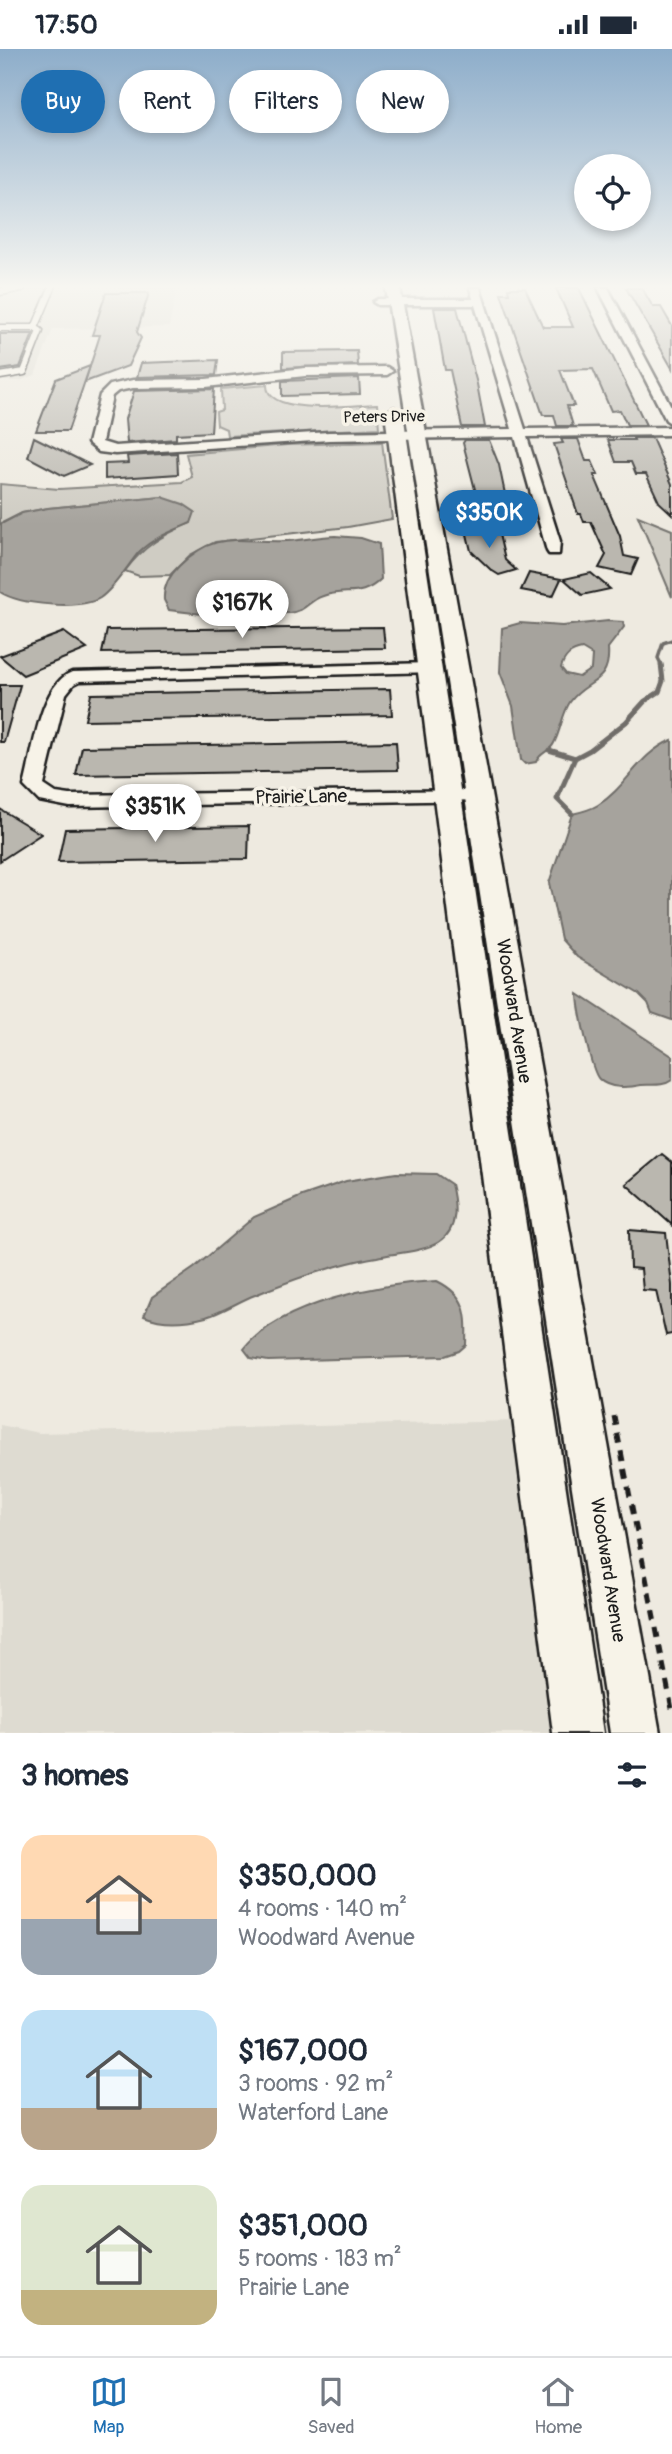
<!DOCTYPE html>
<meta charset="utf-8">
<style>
:root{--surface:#fff;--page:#f6f6f7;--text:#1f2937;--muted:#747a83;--line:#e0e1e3;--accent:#1f6fb2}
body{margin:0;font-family:Pangolin,sans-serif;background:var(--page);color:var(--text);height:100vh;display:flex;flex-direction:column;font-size:26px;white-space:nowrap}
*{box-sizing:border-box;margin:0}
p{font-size:23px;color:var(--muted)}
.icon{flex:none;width:38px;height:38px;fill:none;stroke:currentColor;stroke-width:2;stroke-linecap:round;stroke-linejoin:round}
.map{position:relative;height:1684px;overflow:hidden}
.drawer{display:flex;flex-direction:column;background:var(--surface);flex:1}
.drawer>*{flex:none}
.banner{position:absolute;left:21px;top:21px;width:630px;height:63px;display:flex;gap:14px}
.tools{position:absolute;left:574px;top:105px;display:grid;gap:14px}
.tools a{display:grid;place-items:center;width:77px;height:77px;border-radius:50%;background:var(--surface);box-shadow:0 4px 10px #0003;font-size:35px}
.price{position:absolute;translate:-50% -60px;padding:0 16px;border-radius:24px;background:#fff;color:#222;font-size:23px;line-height:46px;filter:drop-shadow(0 2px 4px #0008)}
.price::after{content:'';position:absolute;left:50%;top:42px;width:21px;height:16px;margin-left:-10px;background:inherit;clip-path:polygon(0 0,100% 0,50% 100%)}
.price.on{background:var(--accent);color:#fff}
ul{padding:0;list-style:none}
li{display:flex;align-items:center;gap:21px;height:175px;padding:0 21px}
li span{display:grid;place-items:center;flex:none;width:196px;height:140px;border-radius:21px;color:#555}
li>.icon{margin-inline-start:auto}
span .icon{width:84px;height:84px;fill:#fffc;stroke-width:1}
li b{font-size:30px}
h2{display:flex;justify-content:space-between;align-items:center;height:84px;padding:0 21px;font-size:30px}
.tag{padding:0 24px;border-radius:32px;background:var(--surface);box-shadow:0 4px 10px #0003;font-size:24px;line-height:63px}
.tag.on{background:var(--accent);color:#fff}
.status{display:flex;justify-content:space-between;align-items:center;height:49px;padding:0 35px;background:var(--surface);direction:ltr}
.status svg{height:19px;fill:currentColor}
.tabs{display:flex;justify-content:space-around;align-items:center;height:98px;border-top:2px solid var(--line);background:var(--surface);font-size:19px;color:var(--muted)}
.tabs a{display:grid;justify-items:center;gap:4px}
.tabs .on{color:var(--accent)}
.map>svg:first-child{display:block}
.built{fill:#dedbd1}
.green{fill:#cfccc3;stroke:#767470;stroke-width:2}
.water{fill:#a6a39d;stroke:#6f6d69;stroke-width:2;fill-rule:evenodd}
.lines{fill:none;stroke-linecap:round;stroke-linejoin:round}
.stream-far1{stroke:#6f6d69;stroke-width:3.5}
.stream{stroke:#6f6d69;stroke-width:5}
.building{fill:#bab7af;stroke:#1c1c1c;stroke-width:2}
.lane-casing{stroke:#1c1c1c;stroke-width:9}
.street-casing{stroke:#1c1c1c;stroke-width:5}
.secondary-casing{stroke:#1c1c1c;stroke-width:5}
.path{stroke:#1c1c1c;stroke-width:5;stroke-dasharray:10 8;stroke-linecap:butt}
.lane{stroke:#f7f3e8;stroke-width:6}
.street{fill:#f7f3e8;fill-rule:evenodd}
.secondary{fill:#f7f3e8;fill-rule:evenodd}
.labels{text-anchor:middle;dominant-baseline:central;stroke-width:7;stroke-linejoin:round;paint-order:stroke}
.far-street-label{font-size:16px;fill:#1c1c1c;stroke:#f7f3e8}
.street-label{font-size:19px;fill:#1c1c1c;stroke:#f7f3e8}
</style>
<div class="status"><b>17:50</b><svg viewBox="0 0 49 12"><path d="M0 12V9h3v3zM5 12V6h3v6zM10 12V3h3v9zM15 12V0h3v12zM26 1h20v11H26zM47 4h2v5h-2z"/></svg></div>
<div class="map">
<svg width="672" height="1684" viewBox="0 0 672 1684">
<rect width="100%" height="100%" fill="#eeeae0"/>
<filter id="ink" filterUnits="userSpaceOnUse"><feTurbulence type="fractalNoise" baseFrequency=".0143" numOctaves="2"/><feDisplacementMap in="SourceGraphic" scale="14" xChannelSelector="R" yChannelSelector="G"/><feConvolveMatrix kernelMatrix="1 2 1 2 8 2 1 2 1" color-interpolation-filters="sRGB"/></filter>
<g filter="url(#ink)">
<g class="built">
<polygon points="0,239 177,239 169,278 53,280 35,326 19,332 0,332"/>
<polygon points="520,1372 561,1684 0,1684 0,1376 39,1384"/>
</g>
<g class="green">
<path d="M267 336C266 368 355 356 377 355L379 379 227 387 226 380 217 376 216 363 222 361 221 340Z"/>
<path d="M382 393 392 470 348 478 215 493 190 506 170 526 139 527 125 522C143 497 163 486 190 474L162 448 48 459 22 464 0 475V435L59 440 182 433 192 428 186 405 287 396Z"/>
<polygon points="638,467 672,481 672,548"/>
</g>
<g class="water">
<path d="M162 448 183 455 195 463 191 474C172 482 153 489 139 503 128 516 114 540 100 549 80 561 20 556 0 543L1 475 22 464 48 459Z"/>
<path d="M335 487 361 489 379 495 381 530C361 550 346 539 323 547 307 552 308 562 289 564L210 566 169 561 164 551C163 538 170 526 179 517 216 480 239 494 286 492 302 492 318 487 335 487Z"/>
<path d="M608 572 623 573 624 578 608 599C611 636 586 630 570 653 562 665 561 681 554 694 550 703 540 703 536 713L525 715 521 711 513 657 500 623 502 579 520 574 562 577ZM582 600 592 606 591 620 579 628 566 625 561 619C564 608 570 602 582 600Z"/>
<path d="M672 691V971L652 964 648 954 639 945 577 908 561 890 549 834 572 765C581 763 590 761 598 756 627 738 639 704 672 691Z"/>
<path d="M578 945 672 1007V1031C663 1038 651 1035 641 1036 628 1039 609 1040 599 1030 591 1022 578 958 578 945Z"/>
<path d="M396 1124 436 1125 451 1135C456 1155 459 1180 439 1193 423 1203 396 1204 377 1208 335 1215 294 1230 255 1246 239 1252 223 1263 206 1268 187 1273 163 1275 144 1267L152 1248 194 1219 254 1168 302 1147 346 1132Z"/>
<path d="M437 1232C467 1247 467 1264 466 1296L459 1302 445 1307 268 1312 251 1309 244 1300C279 1254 382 1234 437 1232Z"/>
</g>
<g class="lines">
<polyline class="stream-far1" points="662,617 658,609 663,594 672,591"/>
<g class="stream">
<polyline points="549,701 575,709"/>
<polyline points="572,765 557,750 575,709 590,701 626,673 645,652 659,643 663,632 661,615"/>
</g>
</g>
<g class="building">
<polygon points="508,239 525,239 543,278 573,278 556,239 579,239 646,376 627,376 620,361 611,362 593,320 560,321 574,357 567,357 573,377 557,377 554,366 543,366 501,244 509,244"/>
<polygon points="626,239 642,239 653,258 661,258 672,277 672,319"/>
<polygon points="106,244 149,244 137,283 141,289 128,317 85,333 100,286 92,286"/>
<polygon points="434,259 457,259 477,335 485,378 462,378 450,321 445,321"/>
<polygon points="0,285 33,285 20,318 0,321"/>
<polygon points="357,302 358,316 283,319 283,303"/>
<polygon points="218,311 216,326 137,328 141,314"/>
<polygon points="90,317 68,382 36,382 56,330"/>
<polygon points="359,329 360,345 282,347 282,332"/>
<polygon points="214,340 211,383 176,385 176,390 127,394 125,370 134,342"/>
<polygon points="34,388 90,416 64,427 28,408"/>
<polygon points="633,389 652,389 672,435 672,465 659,453 646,425 636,425 631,413 616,413 608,391 634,391"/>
<polygon points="561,390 578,390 586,412 592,412 598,426 594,426 620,487 624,507 638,510 631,526 599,519 606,506 591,473 584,473 581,465 578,465 554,395 563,394"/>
<polygon points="465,391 489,391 499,416 511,474 490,474 485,452 478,452 463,394"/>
<polygon points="177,404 178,425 105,430 105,415 128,414 127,407"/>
<polygon points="466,481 498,481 505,511 516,521 499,526 491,521 471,502"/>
<polygon points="529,524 561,530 553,547 521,541"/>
<polygon points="591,524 610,540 582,546 564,530"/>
<polygon points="383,578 385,599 102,604 107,581"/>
<polygon points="64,583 87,600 23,626 0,607"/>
<polygon points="0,636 20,636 4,693 0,693"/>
<polygon points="390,640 392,666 85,671 91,645"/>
<polygon points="396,693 398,721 76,726 82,698"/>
<polygon points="0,760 41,785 0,812"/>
<polygon points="249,777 248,810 58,813 65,780"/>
<polygon points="662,1105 672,1113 672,1176 626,1135"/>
<polygon points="629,1181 666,1184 672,1236 672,1285 666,1286 656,1242 643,1241 641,1220 630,1219"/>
</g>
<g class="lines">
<defs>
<g id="lane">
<polyline points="0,243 22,239"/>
<polyline points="0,279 35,279"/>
<polyline points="0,327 24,323 40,282 35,279 52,239"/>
</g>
<g id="street">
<polygon points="470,239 480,239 525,380 672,378 672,386 527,388 560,492 559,505 549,505 547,502 515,388 329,391 115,405 99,403 88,394 100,346 110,336 133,331 206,330 305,319 387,318 393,322 387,326 305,327 206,338 133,339 118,342 112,347 102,393 115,397 329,383 512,380 475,256 378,256 373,253 378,250 473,250"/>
<polygon points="598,239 608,239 672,359 672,375 666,371"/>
<path d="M430 614 439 619 436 623 80 632 74 635 66 645 44 736 56 744 70 746 478 741 485 743 488 747 485 751 70 758 39 752 24 737C33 705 39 636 72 623Z"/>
</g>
<g id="secondary">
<polygon points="386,239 400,239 660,1684 610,1684"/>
<polygon points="394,359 403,364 603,1684 553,1684 385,364"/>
</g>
</defs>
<use href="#lane" class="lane-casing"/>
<use href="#street" class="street-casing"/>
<use href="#secondary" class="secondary-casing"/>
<polyline class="path" points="614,1367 672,1660"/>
<use href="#lane" class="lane"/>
<use href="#street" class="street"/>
<use href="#secondary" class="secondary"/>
</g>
</g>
<linearGradient id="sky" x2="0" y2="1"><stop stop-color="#8dadca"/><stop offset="0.5" stop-color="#f7f6f1"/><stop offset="1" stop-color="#f7f6f1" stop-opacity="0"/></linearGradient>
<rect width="672" height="475" fill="url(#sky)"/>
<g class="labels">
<g class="far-street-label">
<text transform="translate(384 368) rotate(-1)">Peters Drive</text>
</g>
<g class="street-label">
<text transform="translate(301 748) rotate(-1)">Prairie Lane</text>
<text transform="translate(514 962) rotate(81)">Woodward Avenue</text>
<text transform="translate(608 1521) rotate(81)">Woodward Avenue</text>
</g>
</g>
</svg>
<div class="tools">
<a><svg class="icon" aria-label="locate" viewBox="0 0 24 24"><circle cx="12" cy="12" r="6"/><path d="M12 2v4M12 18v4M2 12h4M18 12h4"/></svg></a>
</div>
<b class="price on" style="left:489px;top:501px">$350K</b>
<b class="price" style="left:242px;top:591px">$167K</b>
<b class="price" style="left:155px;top:795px">$351K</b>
<div class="banner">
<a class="tag on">Buy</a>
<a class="tag">Rent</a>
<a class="tag">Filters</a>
<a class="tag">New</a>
</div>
</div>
<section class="drawer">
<h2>3 homes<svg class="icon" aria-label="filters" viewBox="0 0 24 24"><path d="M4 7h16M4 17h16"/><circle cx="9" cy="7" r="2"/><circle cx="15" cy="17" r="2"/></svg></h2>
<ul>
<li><span style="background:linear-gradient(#ffd9b3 60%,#9aa5b1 0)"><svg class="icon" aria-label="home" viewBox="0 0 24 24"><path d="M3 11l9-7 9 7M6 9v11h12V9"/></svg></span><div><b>$350,000</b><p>4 rooms · 140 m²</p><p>Woodward Avenue</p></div></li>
<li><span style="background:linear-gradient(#bfe0f5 70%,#b9a48a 0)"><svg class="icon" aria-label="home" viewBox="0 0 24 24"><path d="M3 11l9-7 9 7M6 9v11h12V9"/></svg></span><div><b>$167,000</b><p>3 rooms · 92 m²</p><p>Waterford Lane</p></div></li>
<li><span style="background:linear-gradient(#dfe7d0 75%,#c2b280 0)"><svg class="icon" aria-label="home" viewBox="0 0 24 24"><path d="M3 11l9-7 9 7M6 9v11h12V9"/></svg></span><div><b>$351,000</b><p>5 rooms · 183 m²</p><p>Prairie Lane</p></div></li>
</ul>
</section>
<nav class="tabs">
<a class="on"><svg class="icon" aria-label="map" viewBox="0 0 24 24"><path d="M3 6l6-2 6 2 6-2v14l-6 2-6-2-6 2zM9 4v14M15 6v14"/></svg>Map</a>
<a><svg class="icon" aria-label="saved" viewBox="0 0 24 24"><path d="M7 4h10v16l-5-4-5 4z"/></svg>Saved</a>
<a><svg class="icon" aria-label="home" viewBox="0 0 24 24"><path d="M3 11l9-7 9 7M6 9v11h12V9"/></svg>Home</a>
</nav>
